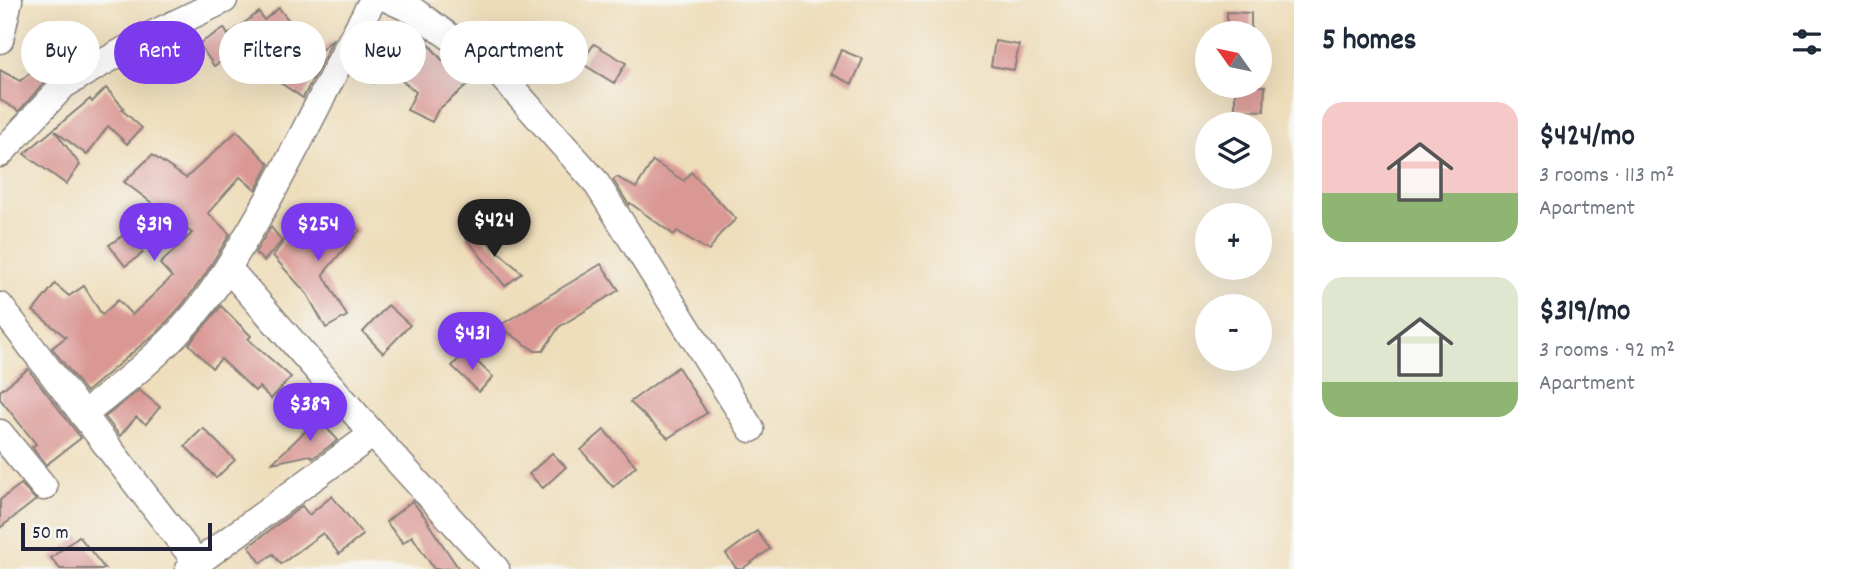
<!DOCTYPE html>
<meta charset="utf-8">
<style>
:root{--surface:#fff;--page:#f2f2f3;--text:#1f2937;--muted:#747a83;--accent:#7c3aed}
body{margin:0;font-family:Dekko,sans-serif;background:var(--page);color:var(--text);height:100vh;display:flex;flex-direction:column;font-size:26px;white-space:nowrap}
*{box-sizing:border-box;margin:0}
p{font-size:23px;color:var(--muted)}
.icon{flex:none;width:38px;height:38px;fill:none;stroke:currentColor;stroke-width:2;stroke-linecap:round;stroke-linejoin:round}
.map{position:relative;flex:1;overflow:hidden}
.drawer{display:flex;flex-direction:column;background:var(--surface);width:560px}
.drawer>*{flex:none}
.guide{position:absolute;left:21px;top:21px;width:665px;height:63px;display:flex;gap:14px}
.needle{width:46px;rotate:303deg}
.controls{position:absolute;left:1195px;top:21px;display:grid;gap:14px}
.controls a{display:grid;place-items:center;width:77px;height:77px;border-radius:50%;background:var(--surface);box-shadow:0 7px 28px #0002;font-size:35px}
.scale{position:absolute;left:21px;bottom:18px;width:191px;box-sizing:border-box;padding-left:7px;border:4px solid #22223b;border-top:0;font-size:19px;line-height:24px;white-space:nowrap;color:#22223b;-webkit-text-stroke:5px #f6f6f2;paint-order:stroke}
.price{position:absolute;translate:-50% -60px;padding:0 16px;border-radius:24px;background:var(--accent);color:#fff;font-size:23px;line-height:46px;filter:drop-shadow(0 2px 4px #0008)}
.price::after{content:'';position:absolute;left:50%;top:42px;width:21px;height:16px;margin-left:-10px;background:inherit;clip-path:polygon(0 0,100% 0,50% 100%)}
.price.current{background:#222;color:#fff}
ul{padding:0;list-style:none}
li{display:flex;align-items:center;gap:21px;height:175px;padding:0 28px}
li span{display:grid;place-items:center;flex:none;width:196px;height:140px;border-radius:21px;color:#555}
li>.icon{margin-inline-start:auto}
span .icon{width:84px;height:84px;fill:#fffc;stroke-width:1}
li b{font-size:30px}
h2{display:flex;justify-content:space-between;align-items:center;height:84px;padding:0 28px;font-size:30px}
.chip{padding:0 24px;border-radius:32px;background:var(--surface);box-shadow:0 7px 28px #0002;font-size:24px;line-height:63px}
.chip.current{background:var(--accent);color:#fff}
main{display:flex;flex:1;min-height:0}
.map>svg:first-child{display:block}
.building{fill:#da9894}
.lines{fill:none;stroke-linecap:round;stroke-linejoin:round}
.street-casing{stroke:#88807a;stroke-width:29}
.street{stroke:#fff;stroke-width:26}
</style>
<main>
<div class="map">
<svg width="1294" height="569" viewBox="0 0 1294 569">
<rect width="100%" height="100%" fill="#f6f6f2"/>
<filter id="ink" filterUnits="userSpaceOnUse"><feTurbulence type="fractalNoise" baseFrequency=".0143" numOctaves="2"/><feDisplacementMap in="SourceGraphic" scale="14" xChannelSelector="R" yChannelSelector="G"/><feConvolveMatrix kernelMatrix="1 2 1 2 8 2 1 2 1" color-interpolation-filters="sRGB"/></filter>
<filter id="wash" filterUnits="userSpaceOnUse"><feTurbulence type="fractalNoise" baseFrequency=".00686" numOctaves="4" result="noise"/><feDisplacementMap in="SourceGraphic" scale="28" xChannelSelector="R" yChannelSelector="G"/><feGaussianBlur stdDeviation="1.57" result="paint"/><feColorMatrix in="noise" values="0 0 0 0 0 0 0 0 0 0 0 0 0 0 0 0 0 1.4 0 .05"/><feComposite in="paint" operator="in"/></filter>
<g filter="url(#wash)">
<rect width="100%" height="100%" fill="#eeddba"/>
<g id="blocks">
<g class="building">
<polygon points="279,8 316,55 334,38 303,98 264,72 259,76 237,52 214,66 199,44 224,28 228,35 259,12 264,20"/>
<polygon points="1227,12 1251,13 1251,33 1227,33"/>
<polygon points="404,24 419,34 374,83 356,66 367,44 376,53"/>
<polygon points="425,40 443,61 446,58 469,84 438,110 432,122 407,110 416,92 390,71"/>
<polygon points="995,41 1019,45 1014,70 991,66"/>
<polygon points="594,44 626,63 614,83 581,63"/>
<polygon points="841,50 863,59 852,84 831,74"/>
<polygon points="36,68 46,81 19,111 0,100 0,70 20,81"/>
<polygon points="1235,86 1265,86 1264,111 1235,110"/>
<polygon points="106,88 124,108 122,110 142,128 127,144 108,126 87,155 55,131 80,165 66,184 24,154 90,99 92,102"/>
<polygon points="237,131 269,164 256,190 240,177 208,213 230,234 204,276 182,305 158,331 86,392 52,348 66,337 33,311 55,284 69,296 84,286 102,315 118,300 132,315 172,277 160,264 192,233 124,182 152,155 186,178"/>
<polygon points="653,161 684,181 691,172 736,219 720,234 709,251 677,231 674,235 630,203 629,205 613,180 617,177 636,188"/>
<polygon points="336,210 360,230 323,274 347,316 326,328 307,294 273,256 293,228 310,239"/>
<polygon points="271,227 282,241 264,261 255,253"/>
<polygon points="474,230 522,273 505,286 466,238"/>
<polygon points="128,232 143,253 125,266 109,245"/>
<polygon points="601,264 619,290 559,327 543,351 535,351 499,326"/>
<polygon points="388,305 410,325 383,353 363,332"/>
<polygon points="221,306 251,336 248,339 291,377 271,399 259,387 255,391 221,359 212,368 189,344"/>
<polygon points="466,351 493,377 479,392 452,366"/>
<polygon points="678,367 707,413 668,438 630,402"/>
<polygon points="28,369 81,438 46,465 32,447 36,444 0,399 0,391"/>
<polygon points="139,390 160,407 146,424 136,417 120,436 105,417"/>
<polygon points="318,419 338,440 313,458 310,455 272,463"/>
<polygon points="203,428 235,460 216,478 185,446"/>
<polygon points="604,430 636,466 613,487 581,450"/>
<polygon points="552,453 566,467 543,488 529,474"/>
<polygon points="21,484 36,500 0,528 0,500"/>
<polygon points="332,496 363,535 339,554 323,533 281,564 273,554 261,563 249,546 302,506 309,515"/>
<polygon points="412,501 429,522 428,523 459,569 434,569 412,536 403,543 386,522"/>
<polygon points="757,531 770,549 742,569 737,569 726,554"/>
<polygon points="79,536 105,569 60,569 51,558"/>
</g>
</g>
</g>
<g filter="url(#ink)">
<use href="#blocks" fill-opacity="0" stroke="#88807a" stroke-width="2"/>
<g class="lines">
<defs>
<g id="street">
<polyline points="390,0 414,11 496,70 595,181 751,429"/>
<polyline points="0,40 9,0"/>
<polyline points="0,154 64,85 149,36 224,0"/>
<polyline points="228,268 373,434 496,569"/>
<polyline points="0,306 197,563"/>
<path d="M83 415C122 384 162 353 194 315 216 289 233 259 250 231 295 156 330 76 373 0"/>
<polyline points="0,433 44,487"/>
<polyline points="189,569 373,434"/>
</g>
</defs>
<use href="#street" class="street-casing"/>
<use href="#street" class="street"/>
</g>
</g>
</svg>
<div class="controls">
<a><svg class="needle" viewBox="-14 -14 28 28"><path d="M0-13l5 13h-10z" fill="#e53935"/><path d="M0 13l5-13h-10z" fill="#747a83"/></svg></a>
<a><svg class="icon" aria-label="layers" viewBox="0 0 24 24"><path d="M12 4l9 5-9 5-9-5zM3 14l9 5 9-5"/></svg></a>
<a>+</a>
<a>−</a>
</div>
<div class="scale">50 m</div>
<b class="price current" style="left:494px;top:259px">$424</b>
<b class="price" style="left:154px;top:263px">$319</b>
<b class="price" style="left:318px;top:263px">$254</b>
<b class="price" style="left:472px;top:372px">$431</b>
<b class="price" style="left:310px;top:443px">$389</b>
<div class="guide">
<a class="chip">Buy</a>
<a class="chip current">Rent</a>
<a class="chip">Filters</a>
<a class="chip">New</a>
<a class="chip">Apartment</a>
</div>
</div>
<section class="drawer">
<h2>5 homes<svg class="icon" aria-label="filters" viewBox="0 0 24 24"><path d="M4 7h16M4 17h16"/><circle cx="9" cy="7" r="2"/><circle cx="15" cy="17" r="2"/></svg></h2>
<ul>
<li><span style="background:linear-gradient(#f6c9c9 65%,#8fb573 0)"><svg class="icon" aria-label="home" viewBox="0 0 24 24"><path d="M3 11l9-7 9 7M6 9v11h12V9"/></svg></span><div><b>$424/mo</b><p>3 rooms · 113 m²</p><p>Apartment</p></div></li>
<li><span style="background:linear-gradient(#dfe7d0 75%,#8fb573 0)"><svg class="icon" aria-label="home" viewBox="0 0 24 24"><path d="M3 11l9-7 9 7M6 9v11h12V9"/></svg></span><div><b>$319/mo</b><p>3 rooms · 92 m²</p><p>Apartment</p></div></li>
</ul>
</section>
</main>
